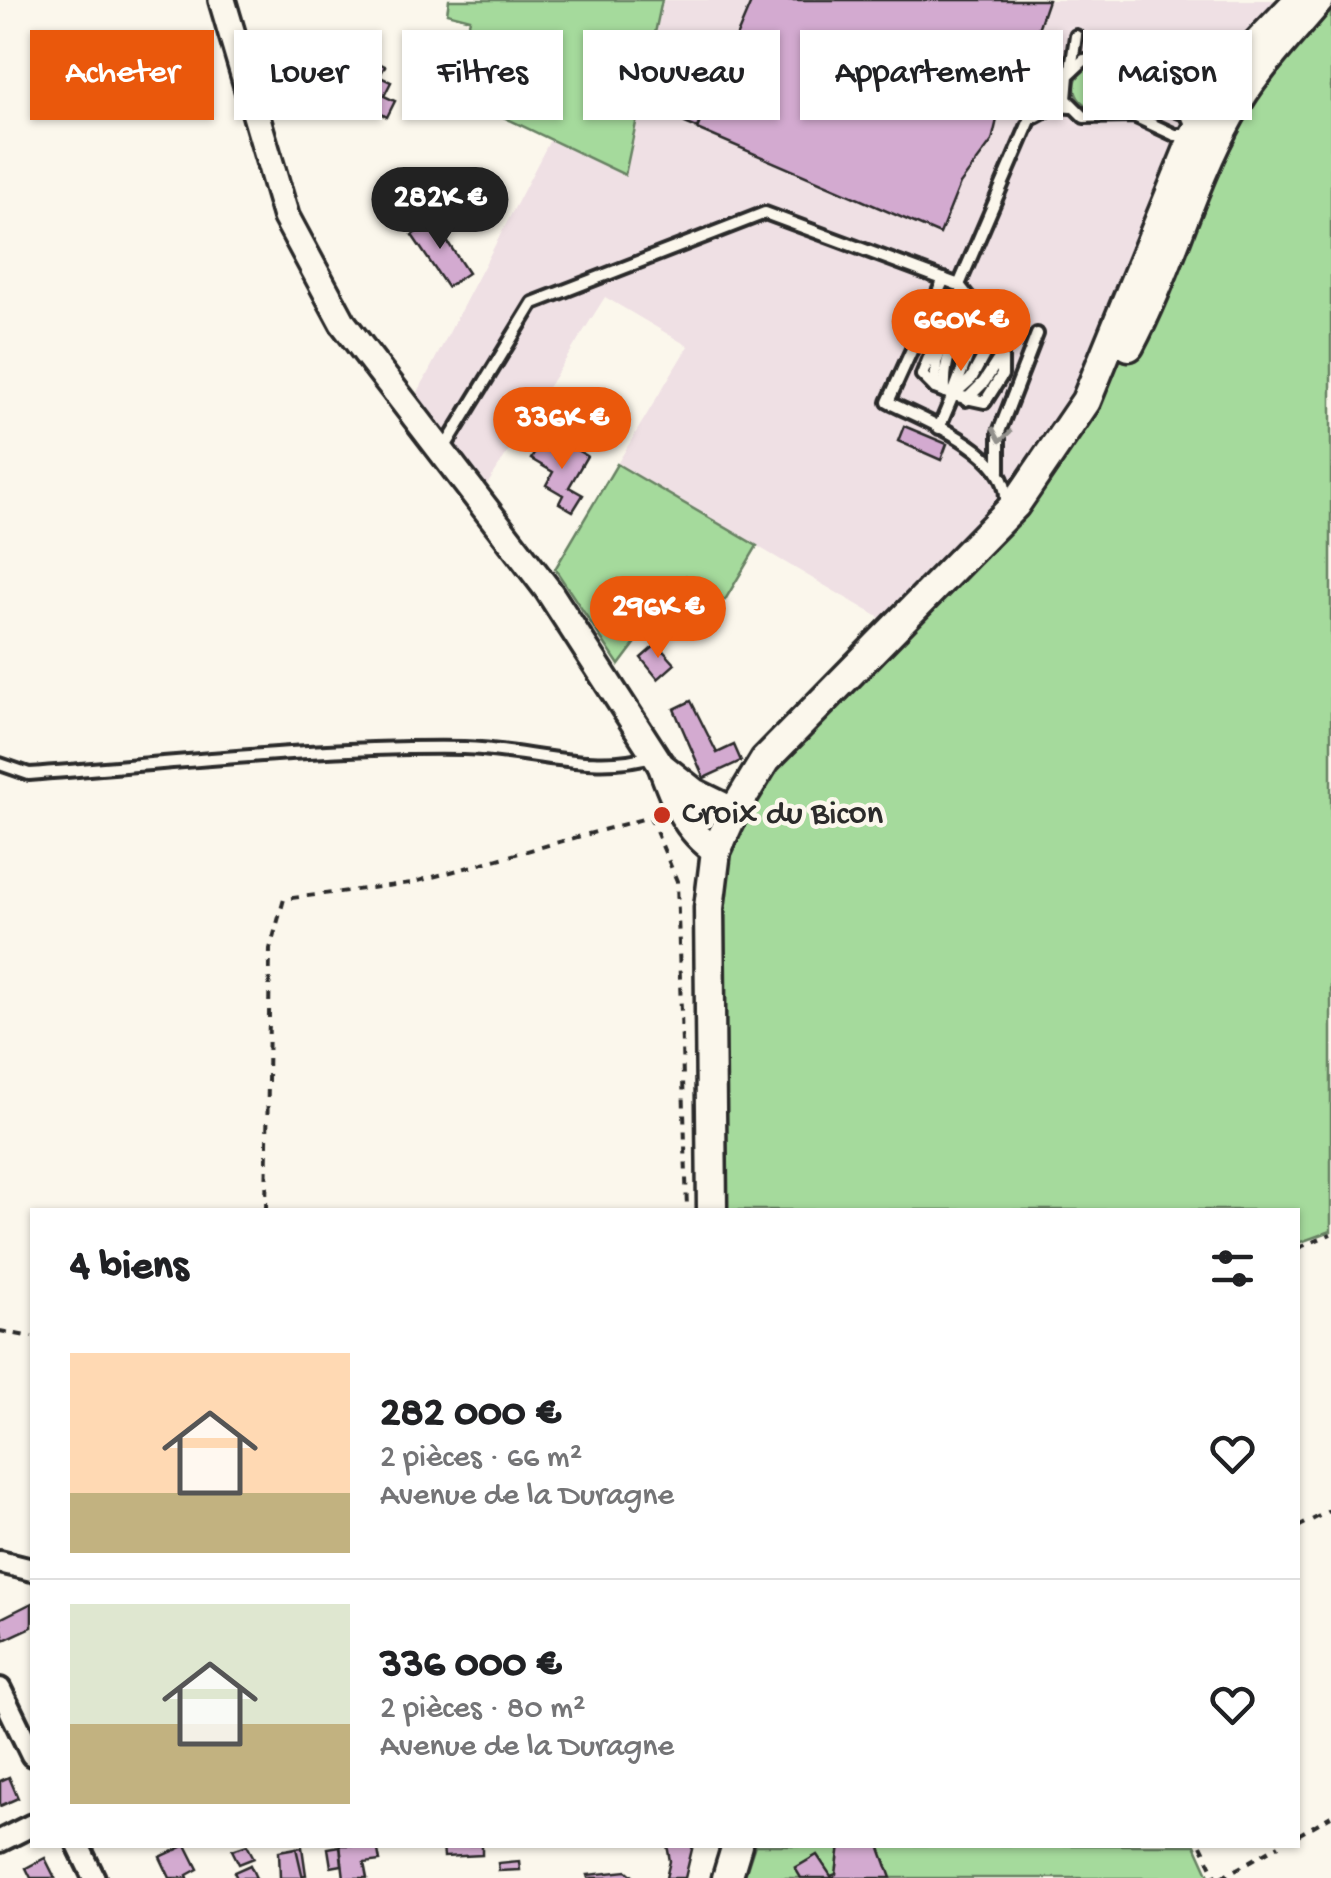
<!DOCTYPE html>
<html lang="fr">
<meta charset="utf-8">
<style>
:root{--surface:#fff;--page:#f2f2f2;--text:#202124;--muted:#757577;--line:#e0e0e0;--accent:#ea580c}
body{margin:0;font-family:"Gochi Hand",sans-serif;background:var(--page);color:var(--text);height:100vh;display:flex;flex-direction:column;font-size:38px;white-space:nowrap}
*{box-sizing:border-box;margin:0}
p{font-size:32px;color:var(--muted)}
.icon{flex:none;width:55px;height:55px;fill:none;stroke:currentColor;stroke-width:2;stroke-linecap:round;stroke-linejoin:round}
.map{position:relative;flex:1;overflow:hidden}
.side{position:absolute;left:30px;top:1208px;width:1270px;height:640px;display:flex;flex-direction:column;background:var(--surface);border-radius:0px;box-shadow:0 2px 8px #0004}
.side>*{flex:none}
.banner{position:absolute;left:30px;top:30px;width:1272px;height:90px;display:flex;gap:20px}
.price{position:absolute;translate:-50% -85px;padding:0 22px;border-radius:35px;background:var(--accent);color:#fff;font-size:32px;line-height:65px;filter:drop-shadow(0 2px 5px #0008)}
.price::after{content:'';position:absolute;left:50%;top:60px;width:30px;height:22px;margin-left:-15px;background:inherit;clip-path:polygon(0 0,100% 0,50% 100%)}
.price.current{background:#222;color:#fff}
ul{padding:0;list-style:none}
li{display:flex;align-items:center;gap:30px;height:250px;padding:0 40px}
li+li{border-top:2px solid var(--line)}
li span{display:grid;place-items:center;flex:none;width:280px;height:200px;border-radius:0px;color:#555}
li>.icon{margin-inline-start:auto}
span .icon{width:120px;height:120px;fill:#fffc;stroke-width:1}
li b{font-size:42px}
h2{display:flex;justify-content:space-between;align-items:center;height:120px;padding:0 40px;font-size:42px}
.pill{padding:0 35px;border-radius:0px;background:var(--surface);box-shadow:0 2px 8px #0004;font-size:35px;line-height:90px}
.pill.current{background:var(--accent);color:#fff}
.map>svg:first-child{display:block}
.built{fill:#efe0e4}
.green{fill:#a5da9c;stroke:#688264;stroke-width:2.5}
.building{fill:#d3aad0;stroke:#2b2b2b;stroke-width:2.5}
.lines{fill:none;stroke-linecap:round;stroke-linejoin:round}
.service-casing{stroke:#2b2b2b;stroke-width:18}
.minor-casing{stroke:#2b2b2b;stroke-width:28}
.tertiary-casing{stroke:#2b2b2b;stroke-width:32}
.secondary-casing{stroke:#2b2b2b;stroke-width:35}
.path{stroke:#2b2b2b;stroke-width:4;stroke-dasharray:8 8;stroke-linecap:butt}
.service{stroke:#fbf7ec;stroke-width:10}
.minor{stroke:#fbf7ec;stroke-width:20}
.tertiary{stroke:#fbf7ec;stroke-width:25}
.secondary{stroke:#fbf7ec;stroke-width:28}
.oneway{stroke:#93918c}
.poi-dot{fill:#c8321e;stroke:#fbf7ec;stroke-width:4}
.labels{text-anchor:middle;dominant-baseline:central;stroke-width:9;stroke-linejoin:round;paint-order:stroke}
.poi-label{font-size:35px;fill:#2b2b2b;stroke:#fbf7ec;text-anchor:start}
</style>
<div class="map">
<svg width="1331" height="1878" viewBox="0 0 1331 1878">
<rect width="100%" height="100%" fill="#fbf7ec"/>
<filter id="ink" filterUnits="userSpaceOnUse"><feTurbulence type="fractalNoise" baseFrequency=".01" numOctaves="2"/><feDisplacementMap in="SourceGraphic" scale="20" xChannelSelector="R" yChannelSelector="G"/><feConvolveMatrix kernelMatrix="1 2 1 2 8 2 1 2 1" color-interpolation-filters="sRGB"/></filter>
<g filter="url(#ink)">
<polygon class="built" points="662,0 1276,0 1220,57 1074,403 957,552 887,622 617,464 688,346 605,297 487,485 417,394 550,140 625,175"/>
<g class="green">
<polygon points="449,0 662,0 625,175 451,92 470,19 447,13"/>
<polygon points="1331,0 1331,1231 1298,1243 1298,1210 712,1210 707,953 734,811 1086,401 1183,164"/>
<circle cx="1095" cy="87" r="20"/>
<polygon points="617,464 757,546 725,600 686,576 619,665 555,569"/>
<polygon points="755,1845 1195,1845 1210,1878 744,1878"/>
</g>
<g class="building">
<polygon points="752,0 1048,0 1035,38 1006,81 992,141 960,184 940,234 697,129"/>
<polygon points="313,54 315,60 329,55 343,101 323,107 307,55"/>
<polygon points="375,61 385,66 379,77 374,74 364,93 359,91"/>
<polygon points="374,74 391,82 384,96 395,101 387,117 370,107 374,98 364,93"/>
<polygon points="692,107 703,113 697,128 685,123"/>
<polygon points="440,217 449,231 443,235 468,273 447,287 412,235"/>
<polygon points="926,349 1002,382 995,399 920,367"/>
<polygon points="904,426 947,444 941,460 898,441"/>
<polygon points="541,442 556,458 570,446 587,456 569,487 583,495 573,511 559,503 563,495 546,485 553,472 531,459"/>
<polygon points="657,644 675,664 658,679 641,658"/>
<polygon points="691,701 717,753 734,745 741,761 704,778 674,709"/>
<polygon points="32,1603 32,1627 4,1640 0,1619"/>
<polygon points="9,1777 18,1798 0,1806 0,1781"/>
<polygon points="186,1845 198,1869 187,1875 188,1878 170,1878 160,1857"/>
<polygon points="247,1845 254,1858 239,1864 232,1850"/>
<polygon points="340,1845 377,1845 380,1861 364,1863 367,1878 344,1878"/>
<polygon points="443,1845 482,1845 482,1855 444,1857"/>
<polygon points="667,1845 693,1845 685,1878 666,1878 670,1861"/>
<polygon points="840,1845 879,1845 891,1878 801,1878 795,1868 817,1855 831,1876 836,1874"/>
<polygon points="340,1846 342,1865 331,1867 328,1848"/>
<polygon points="302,1847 306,1875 299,1876 296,1848"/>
<polygon points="296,1848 303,1878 280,1878 279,1851"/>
<polygon points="45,1858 55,1878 31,1878 26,1868"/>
<polygon points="519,1861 520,1870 499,1871 498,1863"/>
<polygon points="250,1865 256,1878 237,1878 234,1872"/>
<polygon points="627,1871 635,1878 588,1878 587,1875"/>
</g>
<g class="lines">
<defs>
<g id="service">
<polyline points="1071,69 1076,36"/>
<polyline points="1152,100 1189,90 1226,58"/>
<polyline points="1109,115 1123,101 1125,81"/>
<polyline points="1035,117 1055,106 1071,107"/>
<polyline points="1191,135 1175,135 1134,116 1084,117 1066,99 1068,75 1084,60 1108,61 1150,100 1187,115 1193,129"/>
<path d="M944 279 888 402C925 421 1017 454 1005 507"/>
<polyline points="935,388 936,362 947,335"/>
<path d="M945 392C944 368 947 353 962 333"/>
<polyline points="953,394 976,334"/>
<polyline points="953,395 935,388 922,375 938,335 983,334"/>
<polyline points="953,395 971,379 991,342"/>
<polyline points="966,400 984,382 1002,354"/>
<polyline points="939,428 953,395 985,402 1002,375 1002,353 983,334 992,313 975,305 959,285"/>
<polyline points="442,452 533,303 765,213 959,285 1030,120 1065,81"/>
<polyline points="999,471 999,432 1037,334"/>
<path d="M0 764 29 774C174 763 319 746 464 748 525 749 594 775 654 755"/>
</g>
<g id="minor">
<polyline points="0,1562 32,1570"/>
<polyline points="0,1689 32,1755"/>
<polyline points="0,1841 32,1825"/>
<polyline points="78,1845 94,1878"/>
</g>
<g id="tertiary">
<polyline points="222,0 286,217 343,323 548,590 661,765 695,792 734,811"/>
<path d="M661 765C673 799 685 831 716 851"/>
</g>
<g id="secondary">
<path d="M1129 346C1169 271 1189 188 1230 115 1253 72 1288 37 1319 0"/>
<polyline points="712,1210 709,908 716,851 734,811 765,760 1015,505 1086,401 1195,134 1229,73 1299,0"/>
<polyline points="727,1878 737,1845"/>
</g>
</defs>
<use href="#service" class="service-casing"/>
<use href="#minor" class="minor-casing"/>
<use href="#tertiary" class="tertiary-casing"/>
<use href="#secondary" class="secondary-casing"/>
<g class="path">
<polyline points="266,1210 270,949 284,899 411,883 650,817 677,881 687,1210"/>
<polyline points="1298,1248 1331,1234"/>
<polyline points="0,1331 32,1337"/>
<polyline points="1298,1527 1331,1510"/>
<polyline points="1298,1835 1331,1816"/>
<polyline points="1201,1845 1217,1878"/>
<polyline points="1221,1878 1279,1845"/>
</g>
<use href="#service" class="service"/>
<use href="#minor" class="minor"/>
<use href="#tertiary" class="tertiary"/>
<use href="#secondary" class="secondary"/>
</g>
<defs><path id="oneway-chevron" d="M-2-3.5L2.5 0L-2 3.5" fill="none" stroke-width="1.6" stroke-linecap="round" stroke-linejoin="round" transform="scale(2.5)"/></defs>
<use class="oneway" href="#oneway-chevron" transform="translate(1001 435) rotate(99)"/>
</g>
<circle class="poi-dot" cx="662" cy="815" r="10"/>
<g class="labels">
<g class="poi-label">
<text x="682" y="815">Croix du Bicon</text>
</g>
</g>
</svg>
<b class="price current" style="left:440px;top:252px">282K €</b>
<b class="price" style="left:961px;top:374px">660K €</b>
<b class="price" style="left:562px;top:472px">336K €</b>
<b class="price" style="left:658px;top:661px">296K €</b>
<div class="banner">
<a class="pill current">Acheter</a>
<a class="pill">Louer</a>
<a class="pill">Filtres</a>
<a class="pill">Nouveau</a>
<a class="pill">Appartement</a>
<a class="pill">Maison</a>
</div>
<section class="side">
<h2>4 biens<svg class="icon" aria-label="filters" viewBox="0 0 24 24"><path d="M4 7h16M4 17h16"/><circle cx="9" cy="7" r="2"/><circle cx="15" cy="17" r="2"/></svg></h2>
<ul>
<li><span style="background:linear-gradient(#ffd9b3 70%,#c2b280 0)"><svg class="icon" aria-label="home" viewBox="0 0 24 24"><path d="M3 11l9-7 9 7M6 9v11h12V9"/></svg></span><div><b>282 000 €</b><p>2 pièces · 66 m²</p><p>Avenue de la Duragne</p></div><svg class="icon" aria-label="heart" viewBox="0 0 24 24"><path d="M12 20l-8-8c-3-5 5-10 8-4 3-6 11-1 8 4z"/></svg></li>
<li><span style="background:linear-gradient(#dfe7d0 60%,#c2b280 0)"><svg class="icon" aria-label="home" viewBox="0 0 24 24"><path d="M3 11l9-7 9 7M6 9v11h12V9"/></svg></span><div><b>336 000 €</b><p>2 pièces · 80 m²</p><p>Avenue de la Duragne</p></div><svg class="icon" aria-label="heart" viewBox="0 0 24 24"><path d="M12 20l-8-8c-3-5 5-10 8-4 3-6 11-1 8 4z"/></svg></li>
</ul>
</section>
</div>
